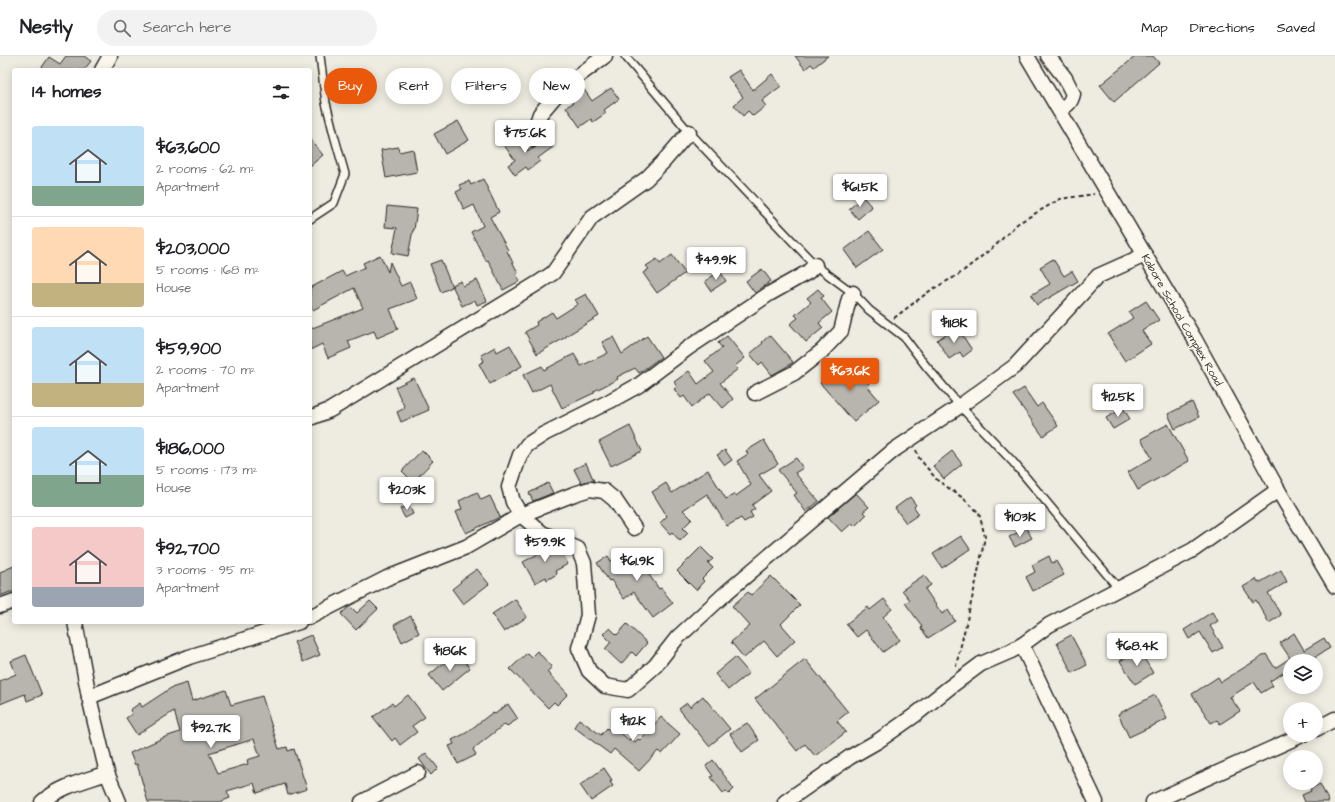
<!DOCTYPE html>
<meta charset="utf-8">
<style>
:root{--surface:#fff;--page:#f2f2f2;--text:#202124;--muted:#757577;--line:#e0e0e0;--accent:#ea580c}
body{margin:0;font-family:"Architects Daughter",sans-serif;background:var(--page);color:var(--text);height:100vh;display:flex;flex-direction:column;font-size:15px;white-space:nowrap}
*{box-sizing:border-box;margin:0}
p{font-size:13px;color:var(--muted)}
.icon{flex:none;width:22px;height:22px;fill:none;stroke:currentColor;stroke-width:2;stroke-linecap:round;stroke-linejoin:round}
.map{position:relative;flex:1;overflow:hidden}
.side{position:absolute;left:12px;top:12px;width:300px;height:556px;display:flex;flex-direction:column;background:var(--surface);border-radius:4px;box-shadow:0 2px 10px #0003}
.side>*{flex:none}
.guide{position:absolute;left:324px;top:12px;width:380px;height:36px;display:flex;gap:8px}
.buttons{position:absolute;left:1283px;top:598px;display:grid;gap:8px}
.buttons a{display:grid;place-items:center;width:40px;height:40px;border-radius:50%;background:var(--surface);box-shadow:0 2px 10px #0003;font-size:20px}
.price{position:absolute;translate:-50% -34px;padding:0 9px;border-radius:4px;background:#fff;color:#222;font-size:13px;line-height:26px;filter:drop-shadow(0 1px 2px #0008)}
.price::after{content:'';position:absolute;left:50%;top:24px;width:12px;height:9px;margin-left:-6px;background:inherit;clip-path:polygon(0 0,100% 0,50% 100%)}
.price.selected{background:var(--accent);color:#fff}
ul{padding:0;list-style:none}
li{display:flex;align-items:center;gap:12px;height:100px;padding:0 20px}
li+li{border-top:1px solid var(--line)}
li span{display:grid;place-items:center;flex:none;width:112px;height:80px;border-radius:4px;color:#555}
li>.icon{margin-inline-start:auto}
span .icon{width:48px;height:48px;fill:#fffc;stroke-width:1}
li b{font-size:17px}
h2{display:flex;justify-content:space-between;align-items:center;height:48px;padding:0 20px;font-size:17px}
.pill{padding:0 14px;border-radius:18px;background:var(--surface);box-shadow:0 2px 10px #0003;font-size:14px;line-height:36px}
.pill.selected{background:var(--accent);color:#fff}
header{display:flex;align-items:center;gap:24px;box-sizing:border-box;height:56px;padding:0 20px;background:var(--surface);border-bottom:1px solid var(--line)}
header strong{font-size:19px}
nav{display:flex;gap:22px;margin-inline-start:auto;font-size:14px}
.search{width:280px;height:36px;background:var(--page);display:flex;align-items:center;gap:10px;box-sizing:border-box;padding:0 14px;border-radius:22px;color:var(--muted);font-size:15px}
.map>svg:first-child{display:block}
.building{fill:#b8b5ae;stroke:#2b2b2b;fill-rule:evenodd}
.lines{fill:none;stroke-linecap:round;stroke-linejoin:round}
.service-casing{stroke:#2b2b2b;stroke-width:10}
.minor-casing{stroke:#2b2b2b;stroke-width:17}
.path{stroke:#2b2b2b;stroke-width:2;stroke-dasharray:4 3;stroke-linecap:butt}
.service{stroke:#fbf7ec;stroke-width:7}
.minor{stroke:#fbf7ec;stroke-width:14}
.labels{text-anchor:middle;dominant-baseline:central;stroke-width:3;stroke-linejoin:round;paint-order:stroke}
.street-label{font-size:11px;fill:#2b2b2b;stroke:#fbf7ec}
</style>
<header>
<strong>Nestly</strong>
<div class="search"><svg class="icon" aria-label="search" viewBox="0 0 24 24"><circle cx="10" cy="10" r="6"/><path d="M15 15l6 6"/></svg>Search here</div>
<nav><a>Map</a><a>Directions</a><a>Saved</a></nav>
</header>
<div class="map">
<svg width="1335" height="746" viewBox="0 0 1335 746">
<rect width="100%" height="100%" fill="#eeebe0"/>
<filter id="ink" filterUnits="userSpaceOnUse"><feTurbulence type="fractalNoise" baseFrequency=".025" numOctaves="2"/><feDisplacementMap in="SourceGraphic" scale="8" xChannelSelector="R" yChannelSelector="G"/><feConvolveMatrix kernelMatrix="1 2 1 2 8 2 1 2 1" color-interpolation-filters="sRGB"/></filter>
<g filter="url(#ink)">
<g class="building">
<polygon points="66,0 84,0 91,5 84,14 40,14 49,1 60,8"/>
<polygon points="795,0 828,0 814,11 811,8 805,13"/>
<polygon points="1136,0 1153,0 1159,7 1114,46 1100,29"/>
<polygon points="739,14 753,34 772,18 781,30 762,45 766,50 753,60 748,55 743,60 734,49 743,41 728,21"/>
<polygon points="581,29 592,45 611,32 619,43 604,54 606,57 593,66 591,63 580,71 566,51 573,47 567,39"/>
<polygon points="458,65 469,84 445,98 434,78"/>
<polygon points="516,78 528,95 536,91 539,87 546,82 553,91 538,102 540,105 528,114 526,111 515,119 508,109 515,104 503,88"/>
<polygon points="310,83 323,99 310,110"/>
<polygon points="398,91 399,96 413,93 417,116 386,122 381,94"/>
<polygon points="483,123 499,156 490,161 508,194 507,195 518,217 516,218 520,225 503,234 488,204 486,205 471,176 483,170 474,149 464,154 456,136 462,133 459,129 469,125 471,129"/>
<polygon points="863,141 872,151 858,163 849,153"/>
<polygon points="387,150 417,153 414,174 413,174 408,200 392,197 397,172 385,171"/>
<polygon points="869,175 883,193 857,212 844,194"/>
<polygon points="380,199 388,216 390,206 401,230 410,226 417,243 390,253 398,273 377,282 374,275 348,285 351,292 328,302 322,288 310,294 310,273 363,252 354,232 313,254 310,249 310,232 342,215 345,220 365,211 363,207"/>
<polygon points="672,199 685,217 657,237 643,217 649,213 646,210 657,203 660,208"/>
<polygon points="1053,203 1064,220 1072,215 1078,225 1037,249 1031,239 1050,228 1040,211"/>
<polygon points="441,204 452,231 441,236 430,208"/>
<polygon points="762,213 771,225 755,237 746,225"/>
<polygon points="720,215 726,225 711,235 705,225"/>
<polygon points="477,224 487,245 477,249 475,244 462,250 452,229 461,225 463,230"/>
<polygon points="818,233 824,240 821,242 832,256 819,267 823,272 806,286 790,268 798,262 795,259 811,246 807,242"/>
<polygon points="586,238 599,260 566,280 566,281 537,298 525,276 537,269 536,266 552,256 556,262 578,248 575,244"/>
<polygon points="1146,245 1159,264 1142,275 1151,288 1125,305 1108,278 1133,262 1129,256"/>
<polygon points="957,271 972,294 963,301 960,296 949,303 937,284"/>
<polygon points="770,279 793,306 786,311 772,319 762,306 759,309 750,298 763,287 762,286"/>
<polygon points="647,280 661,301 639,317 635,312 617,321 618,323 594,335 594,337 562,352 550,328 532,337 523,319 542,310 544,314 574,298 581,310 608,297 602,286 613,281 622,298"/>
<polygon points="727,280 745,302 735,310 738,313 720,327 733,343 723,352 710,337 692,351 684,340 681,342 674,333 677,331 674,326 689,315 698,328 714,316 705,305 722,292 718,287"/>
<polygon points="510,289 522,310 490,328 479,308 484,305 481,299 495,291 497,296"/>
<polygon points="843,308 850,317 855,312 870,329 868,331 879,344 854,366 820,327"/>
<polygon points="414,322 429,354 401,366 397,356 405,352 395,331"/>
<polygon points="1024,332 1037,351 1042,347 1058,370 1043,380 1013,339"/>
<polygon points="1192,346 1199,361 1175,373 1168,358"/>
<polygon points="1123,352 1130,363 1113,373 1106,362"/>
<polygon points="1168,368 1189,405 1138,434 1128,416 1152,402 1141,383"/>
<polygon points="630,370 642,395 611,410 599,386"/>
<polygon points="764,384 778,408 759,419 771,435 752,449 755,453 750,456 753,461 744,466 741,462 727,470 707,438 683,454 692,463 683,472 688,477 680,485 672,476 670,478 660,467 667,460 652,436 666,427 672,437 708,414 726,443 735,438 736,440 751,429 737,405 748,398 746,395"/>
<polygon points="422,394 433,405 413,426 402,415"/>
<polygon points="725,394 732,404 725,409 717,399"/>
<polygon points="952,395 962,408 944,423 933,410"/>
<polygon points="796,402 803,412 795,417 819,445 806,456 794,439 797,437 778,414"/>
<polygon points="586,407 594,425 588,425 581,427 574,413"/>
<polygon points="548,427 553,437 533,445 529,437"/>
<polygon points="477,436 481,444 490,440 500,461 466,477 456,456 462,453 459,445"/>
<polygon points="856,437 869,451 863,456 866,459 855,470 852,467 842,476 828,461"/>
<polygon points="910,441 916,449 914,451 919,458 906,467 895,452"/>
<polygon points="409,449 413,458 405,462 400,453"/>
<polygon points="1026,472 1032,482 1015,491 1009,481"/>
<polygon points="961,480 970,493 942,512 933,498"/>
<polygon points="547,488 549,492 552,491 561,495 568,508 555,515 557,518 547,524 546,521 535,527 523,506 538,498 536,495"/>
<polygon points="701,491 713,503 708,507 713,512 702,523 704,525 696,534 677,515"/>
<polygon points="647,493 656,504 645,513 659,533 661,532 673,547 653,562 634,536 624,543 611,524 609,525 597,507 608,500 611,505 615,503 622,514 640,502 638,499"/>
<polygon points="1049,500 1052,507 1056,505 1064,519 1033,535 1026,521 1035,516 1032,509"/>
<polygon points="14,510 14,536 10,536 0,540 0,516"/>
<polygon points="477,513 489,528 463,548 452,533 461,526 460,525"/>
<polygon points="1281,514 1287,526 1268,537 1281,559 1269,567 1256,544 1253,546 1243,531 1256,523 1259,527"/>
<polygon points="924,519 931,529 925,533 942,558 948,554 955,565 928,582 920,571 922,570 905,547 910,544 902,534"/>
<polygon points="771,520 800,549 781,568 795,584 777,600 764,585 744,602 731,586 750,570 732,550 748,536 751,539"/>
<polygon points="515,543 527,561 504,576 492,558"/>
<polygon points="884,543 892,553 883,561 900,584 883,596 866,574 857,581 846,568 868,551 870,554"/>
<polygon points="370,545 378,553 356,574 341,558 350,550 357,557"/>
<polygon points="1212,556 1218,565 1210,570 1223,591 1213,597 1200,576 1189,583 1184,574"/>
<polygon points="411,560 419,577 402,586 394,569"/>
<polygon points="627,568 647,587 636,600 632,596 621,608 605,593 611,586 603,578 610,572 617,579"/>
<polygon points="1294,577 1304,594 1324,582 1330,592 1308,605 1292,605 1280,587"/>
<polygon points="311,579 320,599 303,606 294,586"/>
<polygon points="1071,579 1087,609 1072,617 1057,587"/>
<polygon points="1139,594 1153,617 1135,628 1120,605"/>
<polygon points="537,595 552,611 547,616 568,638 557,649 554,646 548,652 510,613 527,597 531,601"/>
<polygon points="457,596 470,612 442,635 429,619"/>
<polygon points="1266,598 1275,612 1290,602 1290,613 1270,625 1273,630 1261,637 1254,626 1230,641 1240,655 1220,668 1217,664 1211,667 1192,638 1218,621 1221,626"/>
<polygon points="26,599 42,639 27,645 25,638 0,648 0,625 16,618 11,605"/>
<polygon points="735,601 749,617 728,634 715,618"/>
<polygon points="805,603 848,656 837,665 846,676 815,700 805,688 797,695 755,643"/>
<path d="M187 627 192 645 226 634 231 649 262 640 279 693 287 691 288 695 294 693 307 733 288 739 285 728 257 737 254 727 227 735 230 742 220 746H148L137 708 135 709 130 697 165 681 180 676 174 655 137 679 126 662 132 658 130 654 140 647 142 651 171 632ZM254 683 260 700 247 704 248 708 218 717 209 697Z"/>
<polygon points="408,639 425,661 412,670 417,676 400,689 395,682 392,685 373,661 392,647 394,650"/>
<polygon points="1155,639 1167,663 1129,681 1118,658"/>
<polygon points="703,640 730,673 709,690 679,653 687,647 690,651"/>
<polygon points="508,648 518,663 507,670 505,668 473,693 476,699 458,708 449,690 454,688 452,684 466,677 493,656 495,658"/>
<polygon points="661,661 680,678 662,698 658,695 639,715 614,693 610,698 574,671 579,663 601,679 607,672 610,675 613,671 629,684 631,682 635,686 638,683 640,684"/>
<polygon points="747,667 759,684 742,696 730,678"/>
<polygon points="426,697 438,712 431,719 419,703"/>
<polygon points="713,704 734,733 729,738 726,735 723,737 711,721 713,720 706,710"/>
<polygon points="604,712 612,724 610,726 613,730 591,745 580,729"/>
<polygon points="1320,728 1329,746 1305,746 1302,739 1311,735 1310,733"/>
</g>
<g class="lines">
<defs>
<g id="service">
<polyline points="625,0 689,76 815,209 853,237 869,254 904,281 926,310 960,350 1013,406 1119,533"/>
<polyline points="310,163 334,147 345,118 334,79 326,47 320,0"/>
</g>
<g id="minor">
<polyline points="1027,0 1194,282 1278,434 1335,530"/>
<path d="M1048 0 1065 22 1073 38C1071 46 1068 50 1059 53"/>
<polyline points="102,14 110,0"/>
<polyline points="531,84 540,58 562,32 605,0"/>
<polyline points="815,209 808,216 769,238 688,292 639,329 610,345 544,378 527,389 520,399 509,431 513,446 521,459 542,477 578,493 584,507 588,559 579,592 589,615 605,630 628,634 655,610 677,582 727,536 894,394 960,350 1015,310 1098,220 1145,199"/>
<polyline points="755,337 794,317 822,295 841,275 849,243 853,237"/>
<polyline points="310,362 330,354 538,227 553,217 592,161 646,123 664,105 689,76"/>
<polyline points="0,550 14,545"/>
<polyline points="310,561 387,522 466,491 521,459 574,438 590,433 604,435 615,444 634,472"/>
<polyline points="75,566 89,641 107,717 119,746"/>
<polyline points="1022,589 1096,746"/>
<polyline points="89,641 189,601 299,566"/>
<polyline points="1316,673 1335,663"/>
<path d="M42 746C61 730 84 725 107 717"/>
<polyline points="362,746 418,717"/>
<polyline points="785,746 850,701 878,685 915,659 950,631 981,608 1011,595 1022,589 1049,569 1193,494 1278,434"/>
<polyline points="1153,746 1302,679"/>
</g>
</defs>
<use href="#service" class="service-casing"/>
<use href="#minor" class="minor-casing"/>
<g class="path">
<polyline points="894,262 931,234 958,219 996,189 1017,168 1060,143 1094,138"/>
<polyline points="916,394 919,402 937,424 963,442 979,457 985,481 976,526 956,610"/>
</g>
<use href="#service" class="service"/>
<use href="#minor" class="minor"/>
</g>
</g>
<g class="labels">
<g class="street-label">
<text transform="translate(1182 264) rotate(60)">Kabore School Complex Road</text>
</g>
</g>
</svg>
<div class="buttons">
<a><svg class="icon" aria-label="layers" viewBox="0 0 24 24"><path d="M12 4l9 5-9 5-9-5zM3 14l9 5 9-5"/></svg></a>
<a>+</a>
<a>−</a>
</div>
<b class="price" style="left:525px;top:98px">$75.6K</b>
<b class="price" style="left:860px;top:152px">$61.5K</b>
<b class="price" style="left:716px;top:225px">$49.9K</b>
<b class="price" style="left:954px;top:288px">$118K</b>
<b class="price selected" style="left:850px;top:336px">$63.6K</b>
<b class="price" style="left:1118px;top:362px">$125K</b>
<b class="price" style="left:407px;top:455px">$203K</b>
<b class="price" style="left:1020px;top:482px">$103K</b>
<b class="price" style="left:545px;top:507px">$59.9K</b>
<b class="price" style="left:637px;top:526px">$61.9K</b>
<b class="price" style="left:1137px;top:611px">$68.4K</b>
<b class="price" style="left:450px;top:616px">$186K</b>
<b class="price" style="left:633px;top:686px">$112K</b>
<b class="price" style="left:211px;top:693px">$92.7K</b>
<div class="guide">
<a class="pill selected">Buy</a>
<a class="pill">Rent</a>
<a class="pill">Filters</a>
<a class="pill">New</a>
</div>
<section class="side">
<h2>14 homes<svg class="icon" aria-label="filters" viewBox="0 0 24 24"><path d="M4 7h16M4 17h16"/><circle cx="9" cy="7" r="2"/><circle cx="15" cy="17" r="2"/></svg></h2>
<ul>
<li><span style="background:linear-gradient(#bfe0f5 75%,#7fa58c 0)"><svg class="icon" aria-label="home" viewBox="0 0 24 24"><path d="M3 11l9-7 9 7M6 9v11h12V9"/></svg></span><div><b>$63,600</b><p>2 rooms · 62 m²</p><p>Apartment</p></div></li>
<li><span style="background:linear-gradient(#ffd9b3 70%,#c2b280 0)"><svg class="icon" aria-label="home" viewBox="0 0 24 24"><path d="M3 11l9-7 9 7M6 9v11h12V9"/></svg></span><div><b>$203,000</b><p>5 rooms · 168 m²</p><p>House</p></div></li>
<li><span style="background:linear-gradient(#bfe0f5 70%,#c2b280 0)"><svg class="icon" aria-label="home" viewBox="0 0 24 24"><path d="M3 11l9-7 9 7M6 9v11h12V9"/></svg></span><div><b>$59,900</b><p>2 rooms · 70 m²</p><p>Apartment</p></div></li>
<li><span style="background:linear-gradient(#bfe0f5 60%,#7fa58c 0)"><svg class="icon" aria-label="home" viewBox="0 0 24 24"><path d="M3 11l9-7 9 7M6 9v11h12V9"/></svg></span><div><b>$186,000</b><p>5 rooms · 173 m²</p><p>House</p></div></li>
<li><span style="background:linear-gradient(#f6c9c9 75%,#9aa5b1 0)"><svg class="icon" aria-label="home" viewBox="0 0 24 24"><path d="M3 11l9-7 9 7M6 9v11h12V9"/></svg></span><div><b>$92,700</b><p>3 rooms · 95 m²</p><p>Apartment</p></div></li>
</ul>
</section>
</div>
